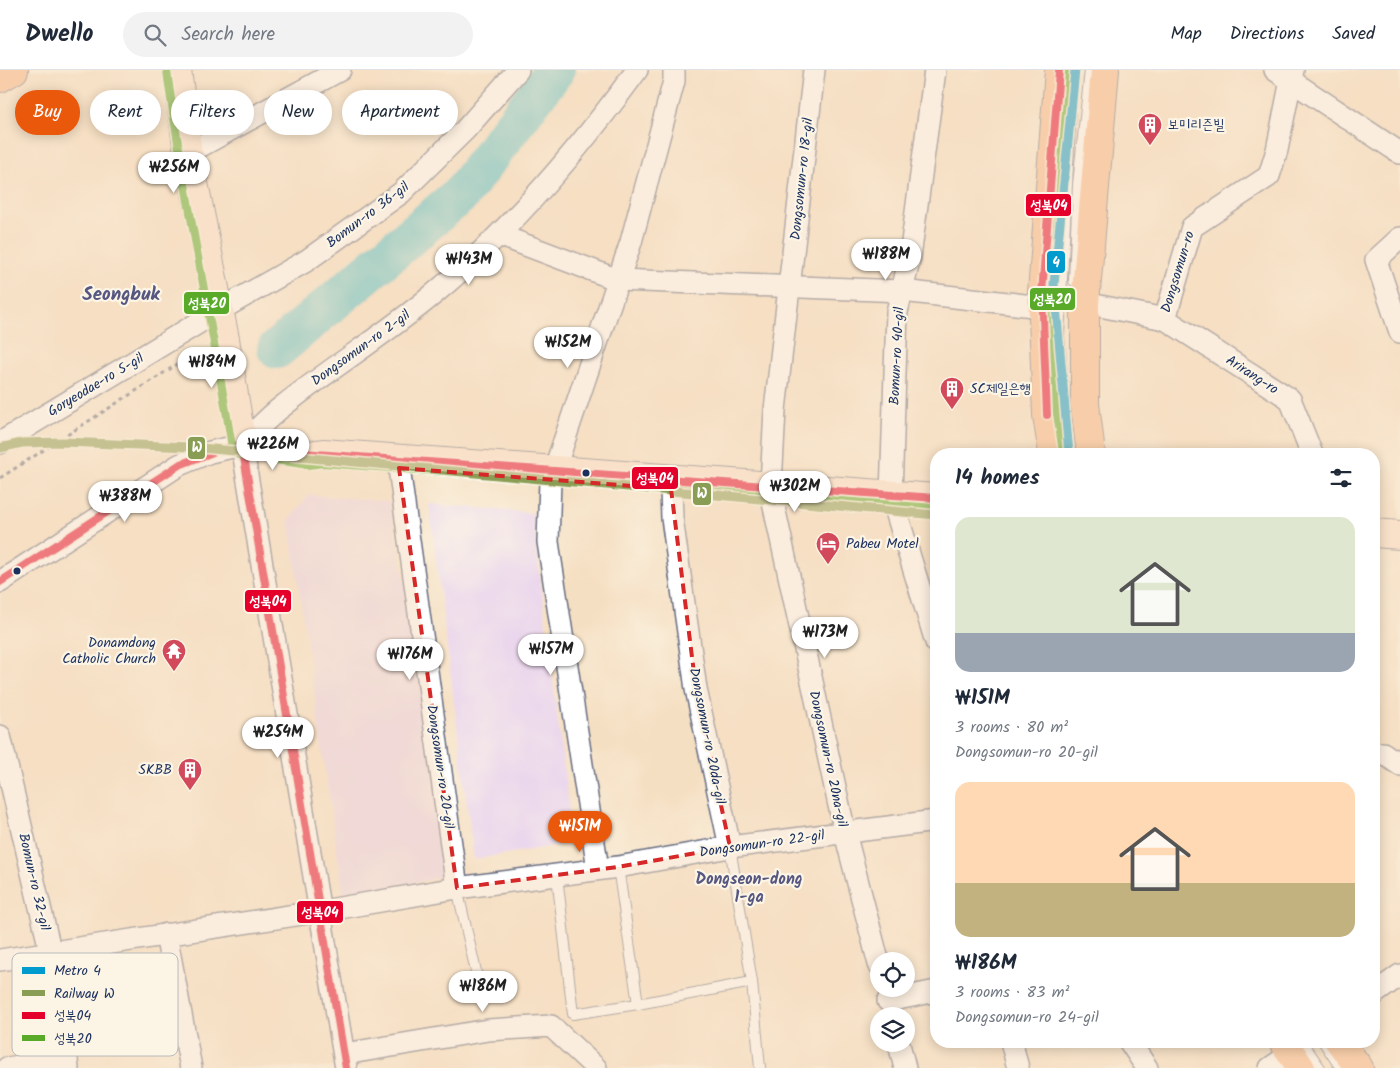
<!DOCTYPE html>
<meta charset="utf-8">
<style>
:root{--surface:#fff;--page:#f2f2f3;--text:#1f2937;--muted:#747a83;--line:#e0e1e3;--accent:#ea580c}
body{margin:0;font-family:Kalam,"Poor Story",sans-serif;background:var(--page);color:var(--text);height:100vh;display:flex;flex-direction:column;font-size:19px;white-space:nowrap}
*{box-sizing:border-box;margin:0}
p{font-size:16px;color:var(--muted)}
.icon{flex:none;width:28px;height:28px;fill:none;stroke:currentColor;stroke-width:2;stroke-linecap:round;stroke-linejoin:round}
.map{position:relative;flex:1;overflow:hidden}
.sheet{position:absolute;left:930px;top:378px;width:450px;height:600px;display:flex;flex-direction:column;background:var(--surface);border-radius:20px;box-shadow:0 2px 12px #0003}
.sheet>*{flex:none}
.top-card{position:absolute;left:15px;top:20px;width:475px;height:45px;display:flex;gap:10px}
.fabs{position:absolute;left:870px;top:882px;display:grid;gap:10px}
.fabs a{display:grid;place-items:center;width:45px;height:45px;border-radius:50%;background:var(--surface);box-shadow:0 2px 12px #0003;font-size:25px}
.price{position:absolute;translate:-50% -42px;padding:0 11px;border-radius:18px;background:#fff;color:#222;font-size:16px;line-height:32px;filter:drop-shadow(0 1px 2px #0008)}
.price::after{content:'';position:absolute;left:50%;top:30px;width:15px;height:11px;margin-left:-8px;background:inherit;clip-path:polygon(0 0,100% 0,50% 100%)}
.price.current{background:var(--accent);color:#fff}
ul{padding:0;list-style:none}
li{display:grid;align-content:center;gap:10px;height:265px;padding:0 25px}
li span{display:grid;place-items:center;height:155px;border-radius:15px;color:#555}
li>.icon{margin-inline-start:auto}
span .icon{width:90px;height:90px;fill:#fffc;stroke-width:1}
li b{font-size:21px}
h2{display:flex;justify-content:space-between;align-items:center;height:60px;padding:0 25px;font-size:21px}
.tag{padding:0 18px;border-radius:22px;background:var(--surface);box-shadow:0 2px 12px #0003;font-size:18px;line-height:45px}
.tag.current{background:var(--accent);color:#fff}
header{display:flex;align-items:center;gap:30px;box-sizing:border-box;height:70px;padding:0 25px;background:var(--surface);border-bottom:1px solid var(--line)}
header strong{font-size:24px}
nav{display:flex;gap:28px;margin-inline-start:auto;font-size:18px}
.search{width:350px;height:45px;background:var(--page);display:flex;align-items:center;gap:12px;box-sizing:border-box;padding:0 18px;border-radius:28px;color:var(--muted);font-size:19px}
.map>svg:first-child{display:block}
.built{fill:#e8d2ee}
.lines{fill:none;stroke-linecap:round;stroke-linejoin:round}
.river{stroke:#53c1c9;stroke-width:40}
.lane-casing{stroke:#676d81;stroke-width:12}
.street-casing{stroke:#676d81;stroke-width:24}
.secondary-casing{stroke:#676d81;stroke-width:30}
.primary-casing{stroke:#676d81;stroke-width:30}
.path{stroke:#676d81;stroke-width:3;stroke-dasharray:4 4;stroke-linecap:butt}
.lane{stroke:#fff;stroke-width:10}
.street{stroke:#fff;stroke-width:21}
.secondary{stroke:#fde4d1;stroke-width:28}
.primary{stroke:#fbbb8d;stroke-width:28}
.bus-1-casing{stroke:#fcf5e5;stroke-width:11}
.bus-2-casing{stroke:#fcf5e5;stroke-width:11}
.bus-1{stroke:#e4002b;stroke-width:8}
.bus-2{stroke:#58aa28;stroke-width:8}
.rail-1-casing{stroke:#fcf5e5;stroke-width:12}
.rail-1{stroke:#8a9d54;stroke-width:9}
.metro-1-casing{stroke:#fcf5e5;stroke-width:12}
.metro-1{stroke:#009bce;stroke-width:9}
.marked{fill:none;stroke:#d62828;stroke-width:4;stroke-dasharray:10 6;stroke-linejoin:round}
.bus-dot{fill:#1b2f5e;stroke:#fcf5e5;stroke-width:2}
.labels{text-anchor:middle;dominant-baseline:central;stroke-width:4.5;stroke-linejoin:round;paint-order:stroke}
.poi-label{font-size:14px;fill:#1b2f5e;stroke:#fcf5e5;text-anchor:start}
.street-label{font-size:14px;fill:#1b2f5e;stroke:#fcf5e5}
.quarter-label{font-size:16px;font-weight:bold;fill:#555782;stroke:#fcf5e5}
.district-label{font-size:19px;font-weight:bold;fill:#555782;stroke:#fcf5e5}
.key{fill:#fcf5e5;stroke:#b8babc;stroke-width:1}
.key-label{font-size:14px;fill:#1b2f5e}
.line-badge{stroke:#fcf5e5;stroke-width:2}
.badge-label{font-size:14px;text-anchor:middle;font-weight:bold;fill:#fff}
</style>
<header>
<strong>Dwello</strong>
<div class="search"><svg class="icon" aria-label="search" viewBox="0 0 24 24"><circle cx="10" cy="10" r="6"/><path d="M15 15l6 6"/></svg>Search here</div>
<nav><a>Map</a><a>Directions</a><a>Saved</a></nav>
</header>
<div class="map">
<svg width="1400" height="998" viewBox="0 0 1400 998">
<rect width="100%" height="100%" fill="#fcf5e5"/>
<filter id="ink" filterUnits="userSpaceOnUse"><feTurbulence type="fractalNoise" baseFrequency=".02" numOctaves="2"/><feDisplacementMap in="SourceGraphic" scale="10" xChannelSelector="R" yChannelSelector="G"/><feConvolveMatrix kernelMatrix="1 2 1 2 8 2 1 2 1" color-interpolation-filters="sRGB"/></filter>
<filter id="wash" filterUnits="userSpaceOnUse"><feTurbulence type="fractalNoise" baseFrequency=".0096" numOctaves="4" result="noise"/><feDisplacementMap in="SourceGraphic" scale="20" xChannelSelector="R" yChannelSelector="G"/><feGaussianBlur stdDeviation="1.12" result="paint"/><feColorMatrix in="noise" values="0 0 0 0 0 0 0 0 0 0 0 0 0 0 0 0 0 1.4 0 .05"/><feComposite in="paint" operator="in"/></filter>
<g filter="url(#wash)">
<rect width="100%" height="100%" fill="#f5dfc2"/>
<g class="built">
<polygon points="309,425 389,431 408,524 454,804 344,829 289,450"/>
<polygon points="429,434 532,443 573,773 474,789"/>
</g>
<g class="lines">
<polyline class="river" points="277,279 461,124 555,0"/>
</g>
</g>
<g filter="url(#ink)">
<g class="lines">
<defs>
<g id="lane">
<polyline points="1074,211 1078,114 1090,0"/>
<polyline points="1068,384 1059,266 1073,0"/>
<polyline points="730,777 752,912 760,998"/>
<polyline points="618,797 638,934"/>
<polyline points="557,806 573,944 638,934 752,912"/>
<polyline points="457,818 482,928"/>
<polyline points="1301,971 1320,998"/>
<polyline points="1323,971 1341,998"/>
</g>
<g id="street">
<polyline points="935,0 910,187 897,242 891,425 936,572"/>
<polyline points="1275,0 1400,83"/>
<polyline points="188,83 340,0"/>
<polyline points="499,165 618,210 902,221 1042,237"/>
<polyline points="1400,168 1376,190 1400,262"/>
<polyline points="1085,233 1165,249 1192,157 1269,106 1277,80 1293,0"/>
<polyline points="1165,249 1290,329 1312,384"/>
<polyline points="0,373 218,241 306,191 401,123 465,60 518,0"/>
<polyline points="242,375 346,998"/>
<path d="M242 375C255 362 268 347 283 336 332 297 386 264 435 223 512 159 578 81 637 0"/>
<polyline points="399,398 457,818"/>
<polyline points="554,401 631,172 674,11 674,0"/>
<polyline points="550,411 548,472 598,799"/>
<polyline points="771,415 775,340 814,0"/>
<polyline points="671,419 672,448 696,619 730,777"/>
<polyline points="771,423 845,763 879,894"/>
<polyline points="0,512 179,395 210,382 242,375"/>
<polyline points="0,666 51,884 68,998"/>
<polyline points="1374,683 1383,683 1400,695"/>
<polyline points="166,864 191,998"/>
<polyline points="0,890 322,841 457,818 618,797 730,777 936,751"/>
<polyline points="1374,924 1400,905"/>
<polyline points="888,931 936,921"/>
<polyline points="1011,971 1018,998"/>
<polyline points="1129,971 1147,998"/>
<polyline points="899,974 905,998"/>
<polyline points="344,984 488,960 551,956 596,998"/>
<polyline points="7,998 67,989"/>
<polyline points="1270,998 1291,984"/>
</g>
<g id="secondary">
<polyline points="177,0 188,83 225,269 242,375 309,385 323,383 936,428"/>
<polyline points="1374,463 1400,465"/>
</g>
<g id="primary">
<polyline points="0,8 14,0"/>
<polyline points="1053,384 1047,345 1042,223 1059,0"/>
<polyline points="1091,384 1085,334 1085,233 1105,0"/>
<polyline points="1283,971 1301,998"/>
<polyline points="1339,971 1359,998"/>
</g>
</defs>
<use href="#lane" class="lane-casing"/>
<use href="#street" class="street-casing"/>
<use href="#secondary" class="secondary-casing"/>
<use href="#primary" class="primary-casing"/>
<polyline class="path" points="0,408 184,290 203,282"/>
<use href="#lane" class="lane"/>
<use href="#street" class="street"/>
<use href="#secondary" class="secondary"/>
<use href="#primary" class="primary"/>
<defs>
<g id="bus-1">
<polyline points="1047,345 1042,223 1059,0"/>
<polyline points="242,375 346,998"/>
<polyline points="0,512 179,395 218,380 242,375 302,383 936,428"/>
</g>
<g id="bus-2">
<path d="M167 1C184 127 212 251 232 377L237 384 308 395 323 393 935 438"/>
<polyline points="1063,382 1057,344 1052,223 1069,1"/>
</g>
</defs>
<use href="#bus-1" class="bus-1-casing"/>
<use href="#bus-2" class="bus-2-casing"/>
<use href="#bus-1" class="bus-1"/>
<use href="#bus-2" class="bus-2"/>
<defs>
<polyline id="rail-1" points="0,378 22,373 63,372 190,377 936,445"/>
</defs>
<use href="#rail-1" class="rail-1-casing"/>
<use href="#rail-1" class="rail-1"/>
<defs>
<polyline id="metro-1" points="1069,384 1054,214 1075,0"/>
</defs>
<use href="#metro-1" class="metro-1-casing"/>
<use href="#metro-1" class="metro-1"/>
</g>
</g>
<path d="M0 0H1400V998H0ZM399 398 671 419 696 619 730 777 618 797 457 818Z" fill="#f5dfc2" fill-opacity=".55" fill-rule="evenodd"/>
<path class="marked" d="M399 398 671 419 696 619 730 777 618 797 457 818Z"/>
<defs>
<symbol id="building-pin" viewBox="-11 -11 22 30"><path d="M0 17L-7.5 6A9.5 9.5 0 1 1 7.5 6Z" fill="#d1495b" stroke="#fcf5e5"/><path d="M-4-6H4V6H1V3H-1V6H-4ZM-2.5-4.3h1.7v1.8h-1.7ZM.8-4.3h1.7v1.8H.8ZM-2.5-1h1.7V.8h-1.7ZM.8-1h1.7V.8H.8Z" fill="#fff"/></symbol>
<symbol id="hotel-pin" viewBox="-11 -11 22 30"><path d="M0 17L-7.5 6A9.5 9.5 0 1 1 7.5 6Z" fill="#d1495b" stroke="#fcf5e5"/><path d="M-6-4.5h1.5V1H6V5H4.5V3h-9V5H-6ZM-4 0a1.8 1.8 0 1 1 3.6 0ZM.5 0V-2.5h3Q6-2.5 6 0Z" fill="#fff"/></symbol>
<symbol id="temple-pin" viewBox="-11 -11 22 30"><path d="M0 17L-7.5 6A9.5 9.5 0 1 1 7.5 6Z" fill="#d1495b" stroke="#fcf5e5"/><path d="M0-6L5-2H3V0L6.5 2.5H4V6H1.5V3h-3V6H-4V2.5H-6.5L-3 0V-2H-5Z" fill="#fff"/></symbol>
</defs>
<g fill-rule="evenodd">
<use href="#building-pin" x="1136" y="41" width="28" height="38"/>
<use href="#building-pin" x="938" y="305" width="28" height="38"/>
<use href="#hotel-pin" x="814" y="460" width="28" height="38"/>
<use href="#temple-pin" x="160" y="567" width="28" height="38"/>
<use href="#building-pin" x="176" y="686" width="28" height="38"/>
</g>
<g class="bus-dot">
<circle cx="586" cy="403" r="4.5"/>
<circle cx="17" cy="501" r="4.5"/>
</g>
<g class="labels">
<g class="poi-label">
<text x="1168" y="55">보미리즌빌</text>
<text x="970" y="319">SC제일은행</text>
<text x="846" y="474">Pabeu Motel</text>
<text x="156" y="573" text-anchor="end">Donamdong<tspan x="156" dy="16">Catholic Church</tspan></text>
<text x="172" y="700" text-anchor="end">SKBB</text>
</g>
<g class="street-label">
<text transform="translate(802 109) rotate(-84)">Dongsomun-ro 18-gil</text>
<text transform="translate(368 145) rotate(-37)">Bomun-ro 36-gil</text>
<text transform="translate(1178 202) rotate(-73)">Dongsomun-ro</text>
<text transform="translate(361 278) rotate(-36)">Dongsomun-ro 2-gil</text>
<text transform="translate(897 286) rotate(-87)">Bomun-ro 40-gil</text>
<text transform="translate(1252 305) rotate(33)">Arirang-ro</text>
<text transform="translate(96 315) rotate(-31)">Goryeodae-ro 5-gil</text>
<text transform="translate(707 666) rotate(79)">Dongsomun-ro 20da-gil</text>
<text transform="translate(828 689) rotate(78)">Dongsomun-ro 20na-gil</text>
<text transform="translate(440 697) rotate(82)">Dongsomun-ro 20-gil</text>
<text transform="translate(762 774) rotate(-8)">Dongsomun-ro 22-gil</text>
<text transform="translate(34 812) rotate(77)">Bomun-ro 32-gil</text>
</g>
<g class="quarter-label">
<text x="749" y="809">Dongseon-dong<tspan x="749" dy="18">1-ga</tspan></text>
</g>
<g class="district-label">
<text x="121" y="225">Seongbuk</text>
</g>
</g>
<rect x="12" y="883" width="166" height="103" rx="8" class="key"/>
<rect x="22" y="897" width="23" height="7" fill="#009bce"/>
<rect x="22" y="920" width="23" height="6" fill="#8a9d54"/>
<rect x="22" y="942" width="23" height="7" fill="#e4002b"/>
<rect x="22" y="965" width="23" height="6" fill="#58aa28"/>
<g class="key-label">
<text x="54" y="905">Metro 4</text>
<text x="54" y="928">Railway W</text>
<text x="54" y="950">성북04</text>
<text x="54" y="973">성북20</text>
</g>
<g class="line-badge">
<rect x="1025" y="123" width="47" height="24" rx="5" fill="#e4002b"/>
<rect x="1046" y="180" width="20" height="24" rx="5" fill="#009bce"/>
<rect x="1029" y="217" width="47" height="24" rx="5" fill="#58aa28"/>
<rect x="183" y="221" width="47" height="24" rx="5" fill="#58aa28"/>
<rect x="187" y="366" width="19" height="24" rx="5" fill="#8a9d54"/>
<rect x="631" y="396" width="48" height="24" rx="5" fill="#e4002b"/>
<rect x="692" y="412" width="20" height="24" rx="5" fill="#8a9d54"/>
<rect x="244" y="519" width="48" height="24" rx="5" fill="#e4002b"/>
<rect x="296" y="830" width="48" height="24" rx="5" fill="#e4002b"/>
</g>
<g class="badge-label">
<text x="1049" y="140">성북04</text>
<text x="1056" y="197">4</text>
<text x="1052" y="234">성북20</text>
<text x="207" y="238">성북20</text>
<text x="197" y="382">W</text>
<text x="655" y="413">성북04</text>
<text x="702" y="428">W</text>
<text x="268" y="536">성북04</text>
<text x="320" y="847">성북04</text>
</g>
</svg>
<div class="fabs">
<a><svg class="icon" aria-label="locate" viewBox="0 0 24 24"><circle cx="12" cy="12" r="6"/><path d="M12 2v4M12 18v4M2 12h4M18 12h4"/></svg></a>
<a><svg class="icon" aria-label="layers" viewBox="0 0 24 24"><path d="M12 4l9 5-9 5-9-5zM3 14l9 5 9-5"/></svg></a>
</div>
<b class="price" style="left:174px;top:124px">₩256M</b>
<b class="price" style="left:886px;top:211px">₩188M</b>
<b class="price" style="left:469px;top:216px">₩143M</b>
<b class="price" style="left:568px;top:299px">₩152M</b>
<b class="price" style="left:212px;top:319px">₩184M</b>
<b class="price" style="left:273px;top:401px">₩226M</b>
<b class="price" style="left:795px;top:443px">₩302M</b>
<b class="price" style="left:125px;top:453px">₩388M</b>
<b class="price" style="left:825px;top:589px">₩173M</b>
<b class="price" style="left:551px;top:606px">₩157M</b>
<b class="price" style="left:410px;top:611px">₩176M</b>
<b class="price" style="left:278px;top:689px">₩254M</b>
<b class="price current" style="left:580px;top:783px">₩151M</b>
<b class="price" style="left:483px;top:943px">₩186M</b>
<div class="top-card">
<a class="tag current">Buy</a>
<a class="tag">Rent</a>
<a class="tag">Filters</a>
<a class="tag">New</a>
<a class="tag">Apartment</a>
</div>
<section class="sheet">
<h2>14 homes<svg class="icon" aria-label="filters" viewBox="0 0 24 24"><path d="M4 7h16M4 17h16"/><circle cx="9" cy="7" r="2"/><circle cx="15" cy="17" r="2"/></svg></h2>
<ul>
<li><span style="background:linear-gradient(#dfe7d0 75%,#9aa5b1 0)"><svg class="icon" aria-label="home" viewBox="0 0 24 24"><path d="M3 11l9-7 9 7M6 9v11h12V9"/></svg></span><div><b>₩151M</b><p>3 rooms · 80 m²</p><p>Dongsomun-ro 20-gil</p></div></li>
<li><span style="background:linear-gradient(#ffd9b3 65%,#c2b280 0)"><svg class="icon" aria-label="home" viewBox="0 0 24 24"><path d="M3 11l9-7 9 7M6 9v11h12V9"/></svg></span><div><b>₩186M</b><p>3 rooms · 83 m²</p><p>Dongsomun-ro 24-gil</p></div></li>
</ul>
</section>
</div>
